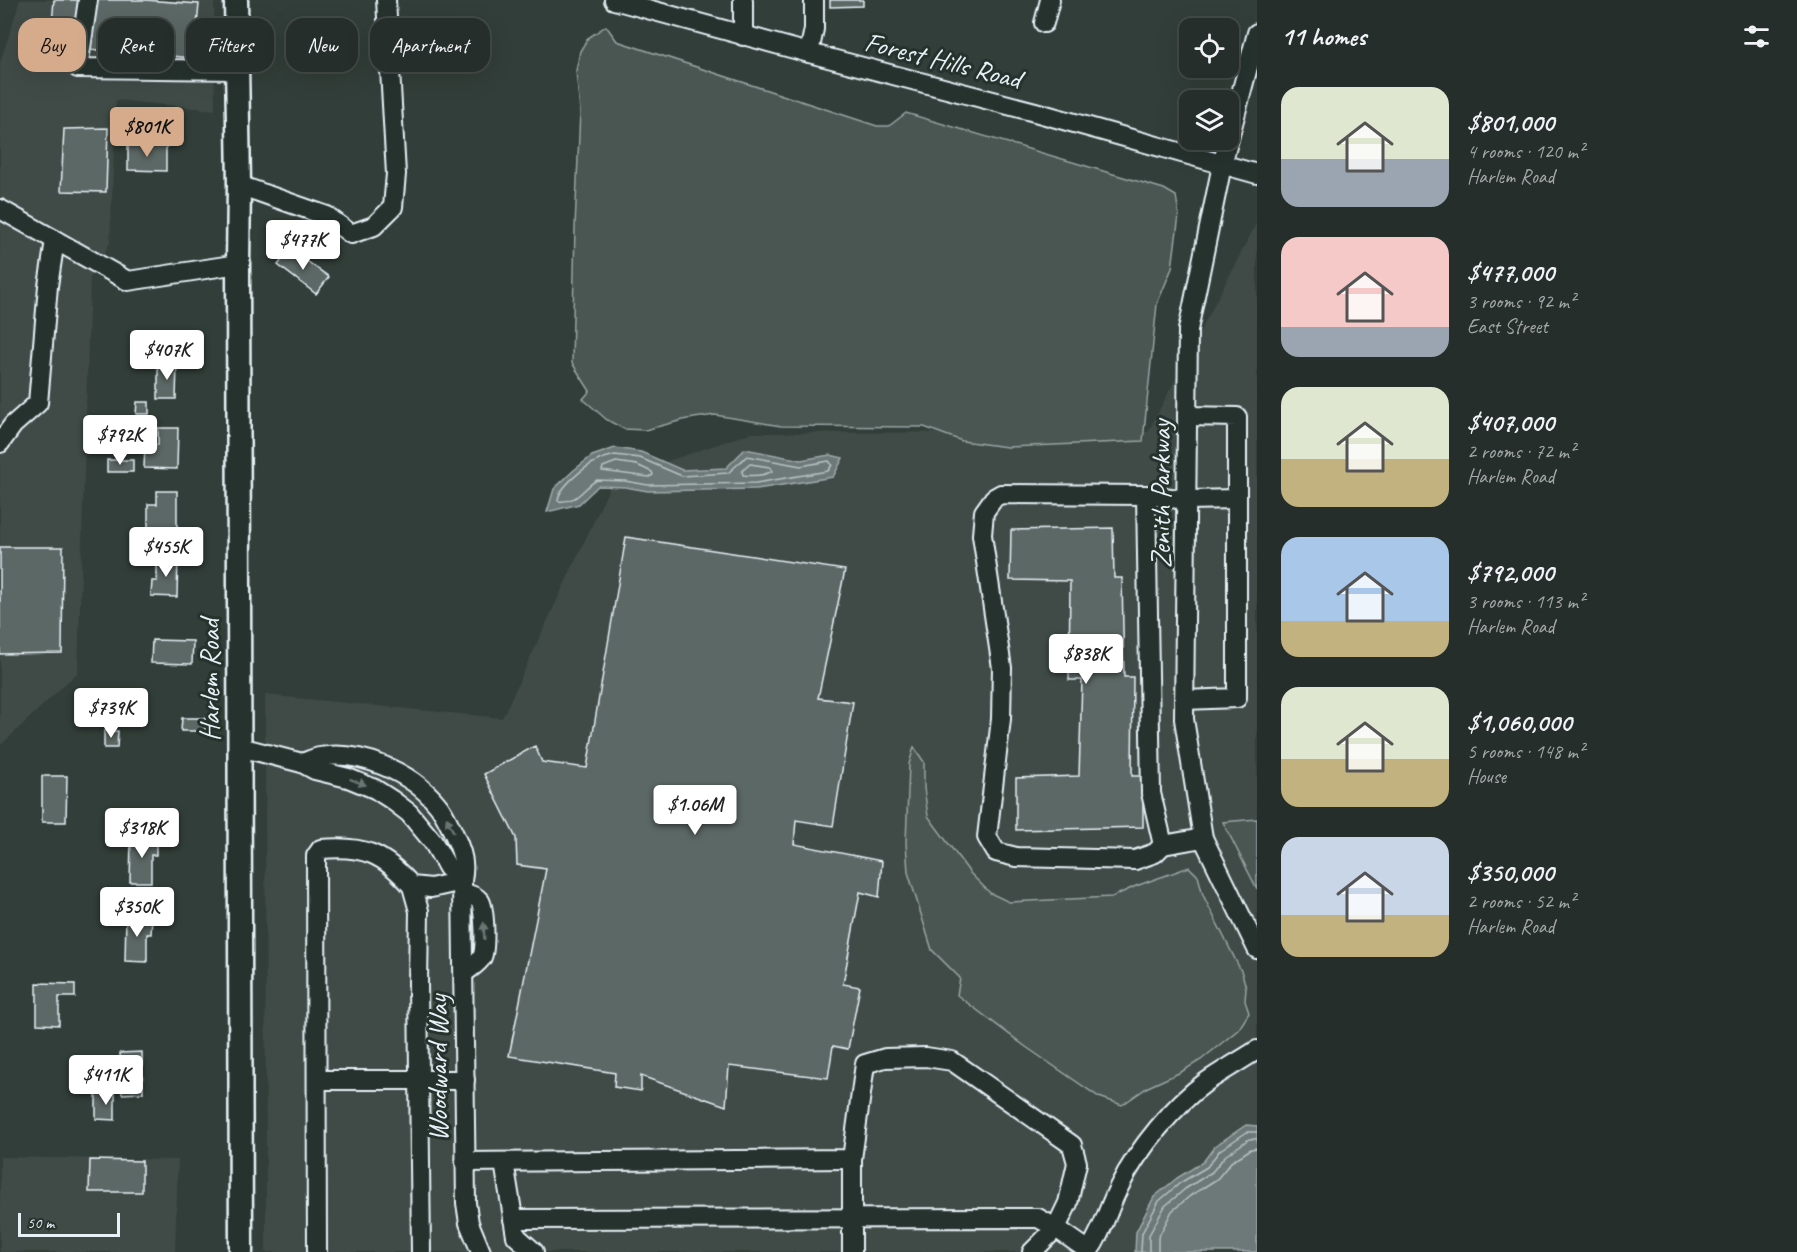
<!DOCTYPE html>
<meta charset="utf-8">
<style>
:root{--surface:#262e2b;--page:#323a37;--text:#f1f3f6;--muted:#a4a8a9;--line:#424a47;--accent:#d6ab8b}
body{margin:0;font-family:Caveat,sans-serif;background:var(--page);color:var(--text);height:100vh;display:flex;flex-direction:column;font-size:22px;white-space:nowrap}
*{box-sizing:border-box;margin:0}
p{font-size:20px;color:var(--muted)}
.icon{flex:none;width:33px;height:33px;fill:none;stroke:currentColor;stroke-width:2;stroke-linecap:round;stroke-linejoin:round}
.map{position:relative;flex:1;overflow:hidden}
.details{display:flex;flex-direction:column;background:var(--surface);width:540px}
.details>*{flex:none}
.banner{position:absolute;left:18px;top:18px;width:570px;height:54px;display:flex;gap:12px}
.buttons{position:absolute;left:1179px;top:18px;display:grid;gap:12px}
.buttons a{display:grid;place-items:center;width:60px;height:60px;border-radius:12px;background:var(--surface);box-shadow:0 6px 24px #0002,0 0 0 2px var(--line);font-size:30px}
.scale{position:absolute;left:18px;bottom:15px;width:102px;box-sizing:border-box;padding-left:6px;border:3px solid #e8f1f8;border-top:0;font-size:16px;line-height:21px;white-space:nowrap;color:#e8f1f8;-webkit-text-stroke:4px #26332d;paint-order:stroke}
.price{position:absolute;translate:-50% -51px;padding:0 14px;border-radius:6px;background:#fff;color:#222;font-size:20px;line-height:39px;filter:drop-shadow(0 2px 3px #0008)}
.price::after{content:'';position:absolute;left:50%;top:36px;width:18px;height:14px;margin-left:-9px;background:inherit;clip-path:polygon(0 0,100% 0,50% 100%)}
.price.selected{background:var(--accent);color:#111}
ul{padding:0;list-style:none}
li{display:flex;align-items:center;gap:18px;height:150px;padding:0 24px}
li span{display:grid;place-items:center;flex:none;width:168px;height:120px;border-radius:18px;color:#555}
li>.icon{margin-inline-start:auto}
span .icon{width:72px;height:72px;fill:#fffc;stroke-width:1}
li b{font-size:26px}
h2{display:flex;justify-content:space-between;align-items:center;height:72px;padding:0 24px;font-size:26px}
.tag{padding:0 21px;border-radius:18px;background:var(--surface);box-shadow:0 6px 24px #0002,0 0 0 2px var(--line);font-size:21px;line-height:54px}
.tag.selected{background:var(--accent);color:#111}
main{display:flex;flex:1;min-height:0}
.map>svg:first-child{display:block}
.built{fill:#3f4b46}
.green{fill:#495651;stroke:#98a4a4;stroke-width:1.5}
.water{fill:#6d7978;stroke:#9ea9ab;stroke-width:1.5}
.lines{fill:none;stroke-linecap:round;stroke-linejoin:round}
.shore{stroke:#b7c1c5;stroke-width:1.5}
.building{fill:#5c6865;stroke:#e8f1f8;stroke-width:1.5}
.minor-casing{stroke:#e8f1f8;stroke-width:22}
.major-casing{stroke:#e8f1f8;stroke-width:27}
.minor{stroke:#26332d;stroke-width:18}
.major{stroke:#26332d;stroke-width:22}
.oneway{fill:#6a7674}
.labels{text-anchor:middle;dominant-baseline:central;stroke-width:6;stroke-linejoin:round;paint-order:stroke}
.street-label{font-size:28px;fill:#e8f1f8;stroke:#26332d}
</style>
<main>
<div class="map">
<svg width="1257" height="1252" viewBox="0 0 1257 1252">
<rect width="100%" height="100%" fill="#323e39"/>
<filter id="ink" filterUnits="userSpaceOnUse"><feTurbulence type="fractalNoise" baseFrequency=".0167" numOctaves="2"/><feDisplacementMap in="SourceGraphic" scale="12" xChannelSelector="R" yChannelSelector="G"/><feConvolveMatrix kernelMatrix="1 2 1 2 8 2 1 2 1" color-interpolation-filters="sRGB"/></filter>
<g filter="url(#ink)">
<g class="built">
<polygon points="20,0 214,0 215,110 116,100 110,243 90,278 78,672 0,746 0,63"/>
<polygon points="1257,222 1257,1252 266,1252 265,695 502,718 613,480 750,433 1148,432"/>
<polygon points="0,1157 178,1160 175,1252 0,1252"/>
</g>
<g class="green">
<polygon points="606,26 617,41 877,126 889,126 906,113 1164,189 1176,196 1179,215 1172,268 1157,304 1143,441 1007,447 962,441 924,427 781,426 715,415 687,419 645,430 624,429 607,420 583,399 590,391 572,363 575,227 580,111 576,71 580,51 588,38"/>
<polygon points="914,747 924,762 924,788 928,816 970,873 990,893 1009,902 1112,897 1136,886 1189,867 1198,876 1203,895 1242,973 1246,988 1245,1001 1249,1013 1239,1029 1201,1060 1181,1072 1148,1087 1122,1105 1099,1097 1026,1047 957,995 960,978 932,950 908,872 906,843 909,764"/>
<polygon points="1257,819 1257,889 1223,822"/>
</g>
<g class="water">
<polygon points="615,448 641,452 682,470 726,468 745,449 801,460 830,455 843,458 833,477 757,489 648,491 625,487 598,486 579,504 547,512 554,489 574,470 592,456"/>
<polygon points="1246,1125 1257,1126 1257,1252 1135,1252 1136,1232 1154,1197 1177,1178 1203,1162 1215,1146"/>
</g>
<g class="lines">
<g class="shore">
<path d="M615 455 640 458 682 476 728 473 747 456 801 466 829 461 832 465 828 471 756 483 648 485 625 481 597 480C582 488 579 503 558 501 558 488 584 467 597 461 602 458 609 457 615 455Z"/>
<polygon points="616,462 637,465 652,472 653,475 649,477 602,471 603,467"/>
<path d="M750 464 770 467 772 471C764 476 752 476 743 475L742 471Z"/>
<polyline points="1141,1252 1142,1233 1159,1201 1180,1183 1207,1167 1220,1150 1247,1132 1257,1132"/>
<polyline points="1149,1252 1149,1235 1165,1206 1185,1189 1212,1172 1225,1156 1249,1139 1257,1139"/>
<polyline points="1158,1252 1158,1238 1172,1211 1190,1196 1217,1179 1231,1162 1251,1149 1257,1148"/>
</g>
</g>
<g class="building">
<polygon points="54,0 78,0 74,49 50,47"/>
<polygon points="91,0 145,0 199,4 194,58 87,49"/>
<polygon points="830,0 863,0 863,6 830,7"/>
<polygon points="108,128 106,192 61,191 64,129"/>
<polygon points="128,145 166,146 166,171 128,170"/>
<polygon points="290,249 329,277 316,294 278,265"/>
<polygon points="158,364 177,364 176,399 158,399"/>
<polygon points="137,402 149,402 149,414 136,414"/>
<polygon points="158,428 178,428 177,469 144,468 145,444 158,445"/>
<rect x="107" y="460" width="26" height="12"/>
<polygon points="157,491 177,491 177,529 148,528 148,504 157,504"/>
<polygon points="1113,528 1114,578 1122,578 1124,677 1133,677 1132,776 1143,776 1143,827 1016,830 1016,778 1079,776 1082,680 1069,680 1070,581 1010,580 1011,530"/>
<polygon points="626,537 845,570 818,698 853,702 833,826 796,820 794,844 882,861 879,897 860,892 843,984 860,987 848,1049 833,1046 828,1078 729,1066 726,1106 641,1076 641,1091 614,1087 615,1073 509,1056 546,869 517,865 516,838 484,774 535,746 542,762 587,768"/>
<polygon points="0,547 63,547 62,653 0,654"/>
<polygon points="157,556 178,557 177,597 151,596 152,581 157,581"/>
<polygon points="152,640 193,641 192,664 151,663"/>
<polygon points="182,718 205,718 205,731 181,731"/>
<polygon points="104,731 118,731 117,748 104,748"/>
<polygon points="42,776 67,776 66,822 42,822"/>
<polygon points="131,838 156,838 156,855 151,855 151,882 130,882"/>
<polygon points="126,916 152,917 151,934 147,934 147,962 125,961"/>
<polygon points="37,983 75,984 75,997 59,997 59,1025 37,1024"/>
<polygon points="142,1052 143,1093 122,1094 120,1053"/>
<polygon points="96,1092 115,1093 115,1120 96,1119"/>
<polygon points="90,1160 142,1161 142,1192 89,1192"/>
</g>
<g class="lines">
<defs>
<g id="minor">
<polyline points="88,0 78,68 237,70"/>
<polyline points="614,0 809,53 1035,112 1257,174"/>
<polyline points="1044,23 1050,0"/>
<polyline points="1257,33 1222,165 1188,330 1184,719 1203,838 1257,949"/>
<polyline points="743,36 743,0"/>
<polyline points="809,53 814,29 814,0"/>
<polyline points="239,185 327,216 351,234 374,226 393,207 396,174 386,0"/>
<polyline points="0,209 128,281 238,264"/>
<polyline points="0,443 13,425 38,403 48,286 55,240"/>
<polyline points="1146,495 1151,793 1163,845 1155,853 1135,860 1016,857 996,852 987,837 1001,719 1002,668 982,535 984,512 994,498 1001,494 1146,495 1187,500 1237,499"/>
<polyline points="1184,700 1237,698 1237,417 1187,416"/>
<polyline points="240,747 302,763 315,770 348,778 375,789 392,800 409,813 433,842 448,868 462,881"/>
<path d="M302 763C308 761 314 758 320 757 360 750 411 772 437 804 444 812 448 822 453 832 457 841 463 853 463 863 464 868 463 875 462 881L466 1203 469 1223 481 1252"/>
<polyline points="1163,845 1203,838"/>
<polyline points="412,886 419,911 418,983 421,1252"/>
<path d="M463 893C469 894 476 896 480 901 485 908 486 949 482 957 478 964 470 968 464 973"/>
<polyline points="317,1080 465,1080"/>
<polyline points="852,1159 852,1252"/>
<polyline points="465,1162 852,1159 865,1064 885,1058 926,1057 952,1061 1072,1145 1077,1163 1068,1203 1056,1228 1089,1251"/>
<polyline points="504,1162 516,1236 534,1252"/>
<polyline points="513,1219 1038,1218 1056,1228 1032,1252"/>
<path d="M317 1252 316 856 321 849C364 845 384 854 412 886L431 888 462 881"/>
<path d="M1088 1252C1103 1232 1108 1207 1120 1185 1138 1149 1174 1105 1206 1082 1222 1071 1240 1061 1257 1050"/>
</g>
<polyline id="major" points="236,0 239,185 238,264 241,1252"/>
</defs>
<use href="#minor" class="minor-casing"/>
<use href="#major" class="major-casing"/>
<use href="#minor" class="minor"/>
<use href="#major" class="major"/>
</g>
<defs><path id="oneway-solid" d="M-6-.8H1V-3.2L6.5 0L1 3.2V.8H-6Z" transform="scale(1.5)"/></defs>
<g class="oneway">
<use href="#oneway-solid" transform="translate(358 782) rotate(21)"/>
<use href="#oneway-solid" transform="translate(450 825) rotate(-116)"/>
<use href="#oneway-solid" transform="translate(484 931) rotate(-92)"/>
</g>
</g>
<g class="labels">
<g class="street-label">
<text transform="translate(943 60) rotate(14)">Forest Hills Road</text>
<text transform="translate(1160 494) rotate(-90)">Zenith Parkway</text>
<text transform="translate(209 680) rotate(-90)">Harlem Road</text>
<text transform="translate(437 1068) rotate(-90)">Woodward Way</text>
</g>
</g>
</svg>
<div class="buttons">
<a><svg class="icon" aria-label="locate" viewBox="0 0 24 24"><circle cx="12" cy="12" r="6"/><path d="M12 2v4M12 18v4M2 12h4M18 12h4"/></svg></a>
<a><svg class="icon" aria-label="layers" viewBox="0 0 24 24"><path d="M12 4l9 5-9 5-9-5zM3 14l9 5 9-5"/></svg></a>
</div>
<div class="scale">50 m</div>
<b class="price selected" style="left:147px;top:158px">$801K</b>
<b class="price" style="left:303px;top:271px">$477K</b>
<b class="price" style="left:167px;top:381px">$407K</b>
<b class="price" style="left:120px;top:466px">$792K</b>
<b class="price" style="left:166px;top:578px">$455K</b>
<b class="price" style="left:1086px;top:685px">$838K</b>
<b class="price" style="left:111px;top:739px">$739K</b>
<b class="price" style="left:695px;top:836px">$1.06M</b>
<b class="price" style="left:142px;top:859px">$318K</b>
<b class="price" style="left:137px;top:938px">$350K</b>
<b class="price" style="left:106px;top:1106px">$411K</b>
<div class="banner">
<a class="tag selected">Buy</a>
<a class="tag">Rent</a>
<a class="tag">Filters</a>
<a class="tag">New</a>
<a class="tag">Apartment</a>
</div>
</div>
<section class="details">
<h2>11 homes<svg class="icon" aria-label="filters" viewBox="0 0 24 24"><path d="M4 7h16M4 17h16"/><circle cx="9" cy="7" r="2"/><circle cx="15" cy="17" r="2"/></svg></h2>
<ul>
<li><span style="background:linear-gradient(#dfe7d0 60%,#9aa5b1 0)"><svg class="icon" aria-label="home" viewBox="0 0 24 24"><path d="M3 11l9-7 9 7M6 9v11h12V9"/></svg></span><div><b>$801,000</b><p>4 rooms · 120 m²</p><p>Harlem Road</p></div></li>
<li><span style="background:linear-gradient(#f6c9c9 75%,#9aa5b1 0)"><svg class="icon" aria-label="home" viewBox="0 0 24 24"><path d="M3 11l9-7 9 7M6 9v11h12V9"/></svg></span><div><b>$477,000</b><p>3 rooms · 92 m²</p><p>East Street</p></div></li>
<li><span style="background:linear-gradient(#dfe7d0 60%,#c2b280 0)"><svg class="icon" aria-label="home" viewBox="0 0 24 24"><path d="M3 11l9-7 9 7M6 9v11h12V9"/></svg></span><div><b>$407,000</b><p>2 rooms · 72 m²</p><p>Harlem Road</p></div></li>
<li><span style="background:linear-gradient(#a9c7e8 70%,#c2b280 0)"><svg class="icon" aria-label="home" viewBox="0 0 24 24"><path d="M3 11l9-7 9 7M6 9v11h12V9"/></svg></span><div><b>$792,000</b><p>3 rooms · 113 m²</p><p>Harlem Road</p></div></li>
<li><span style="background:linear-gradient(#dfe7d0 60%,#c2b280 0)"><svg class="icon" aria-label="home" viewBox="0 0 24 24"><path d="M3 11l9-7 9 7M6 9v11h12V9"/></svg></span><div><b>$1,060,000</b><p>5 rooms · 148 m²</p><p>House</p></div></li>
<li><span style="background:linear-gradient(#c9d6e8 65%,#c2b280 0)"><svg class="icon" aria-label="home" viewBox="0 0 24 24"><path d="M3 11l9-7 9 7M6 9v11h12V9"/></svg></span><div><b>$350,000</b><p>2 rooms · 52 m²</p><p>Harlem Road</p></div></li>
</ul>
</section>
</main>
